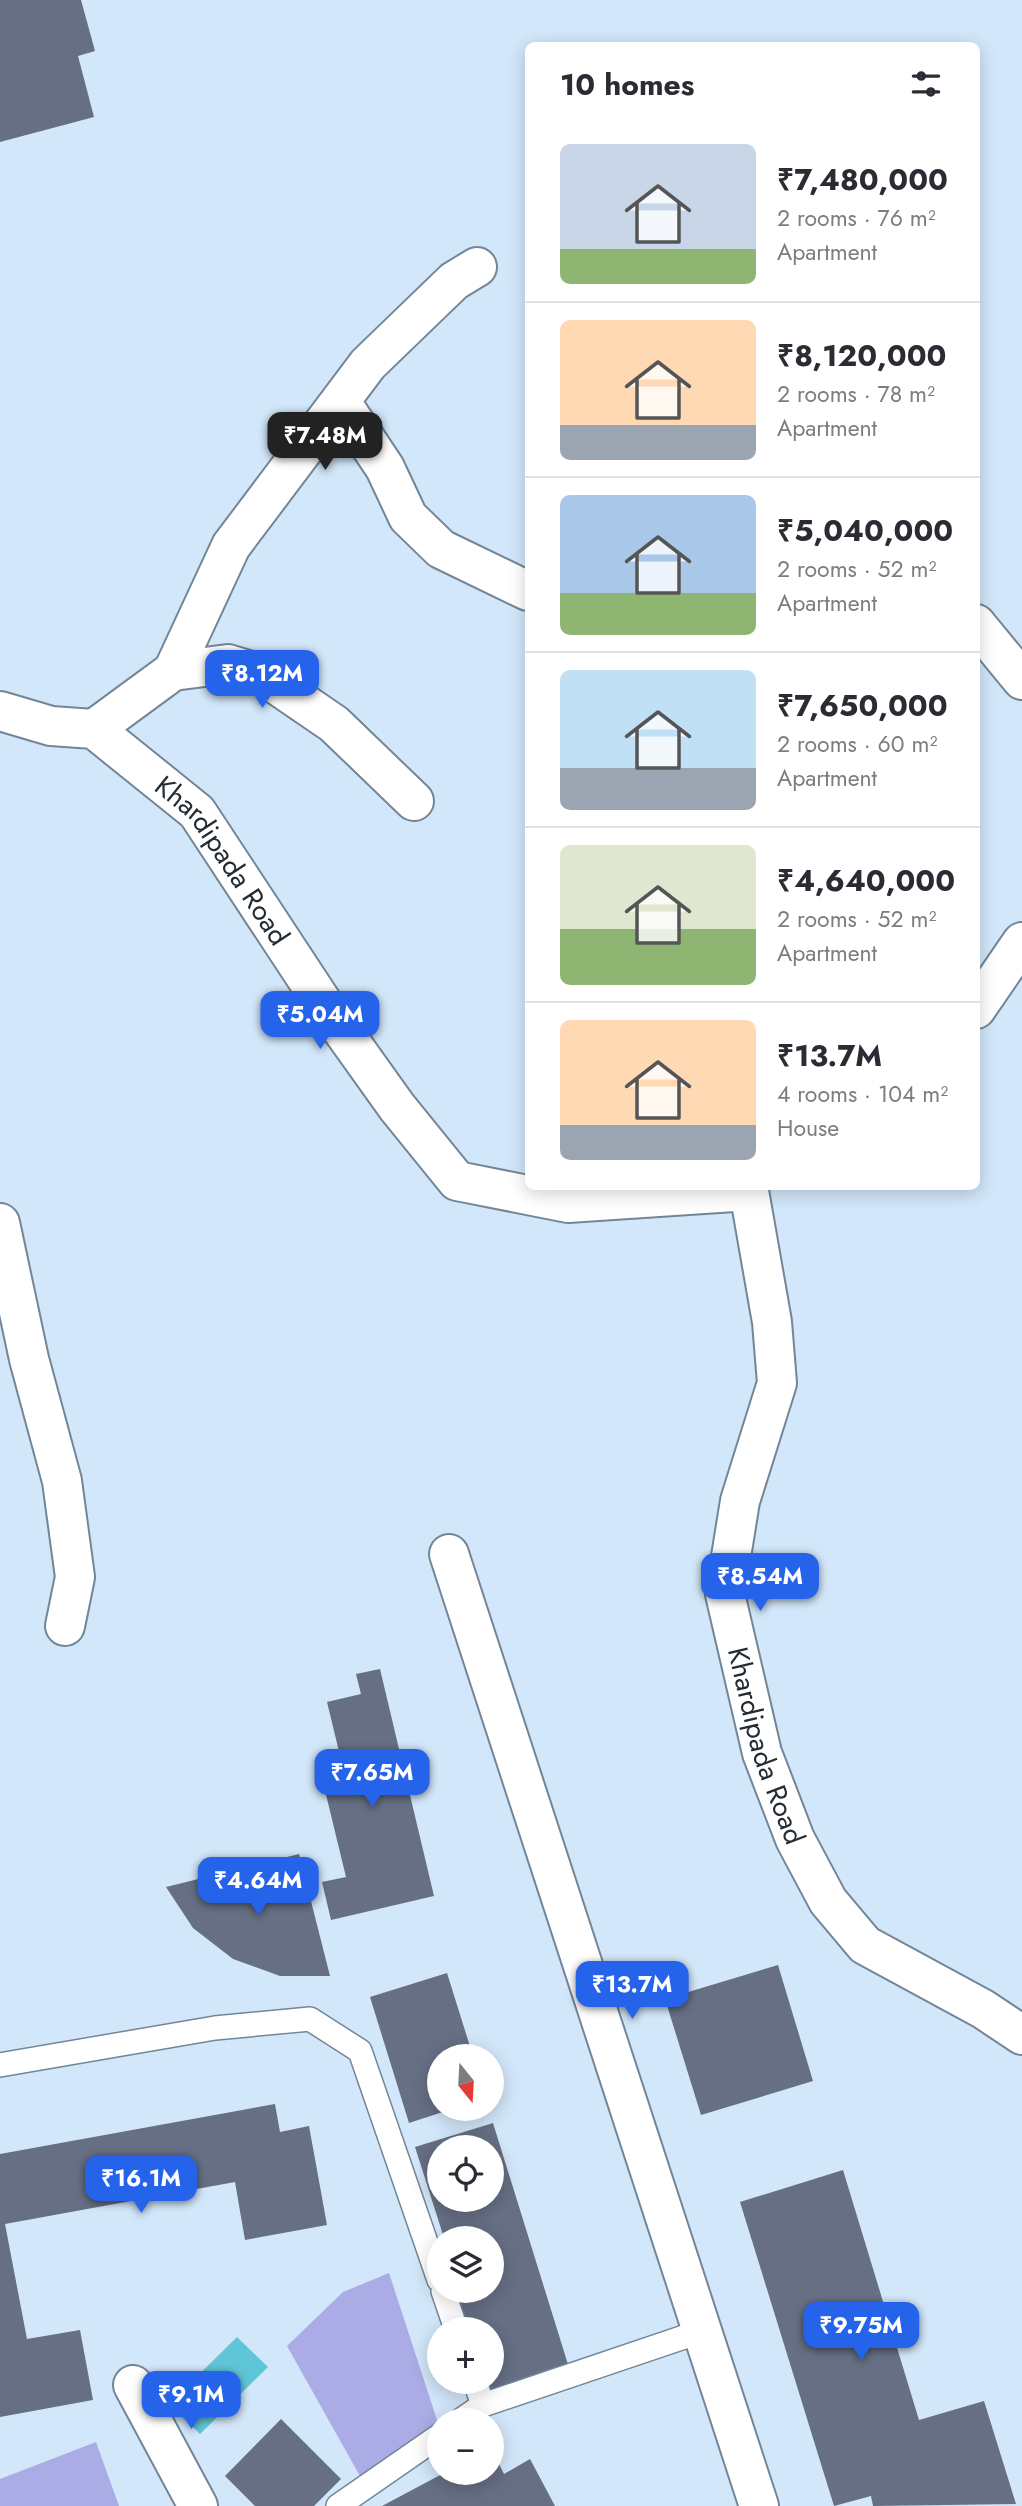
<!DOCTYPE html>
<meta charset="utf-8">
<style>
:root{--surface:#fff;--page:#f7f7f7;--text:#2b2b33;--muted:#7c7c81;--line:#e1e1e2;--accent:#2563eb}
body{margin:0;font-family:Jost,sans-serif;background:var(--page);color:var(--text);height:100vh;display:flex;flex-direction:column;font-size:26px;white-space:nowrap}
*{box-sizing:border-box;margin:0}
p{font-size:23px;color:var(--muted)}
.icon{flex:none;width:38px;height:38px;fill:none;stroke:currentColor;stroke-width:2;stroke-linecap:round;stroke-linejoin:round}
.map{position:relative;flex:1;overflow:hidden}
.side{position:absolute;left:525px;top:42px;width:455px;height:1148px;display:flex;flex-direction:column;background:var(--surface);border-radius:10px;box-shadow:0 4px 18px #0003}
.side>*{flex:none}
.needle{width:46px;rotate:162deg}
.buttons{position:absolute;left:427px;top:2044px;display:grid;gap:14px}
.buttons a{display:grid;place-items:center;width:77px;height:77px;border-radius:50%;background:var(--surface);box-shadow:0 4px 18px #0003;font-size:35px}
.price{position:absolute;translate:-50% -60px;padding:0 16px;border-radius:14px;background:var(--accent);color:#fff;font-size:23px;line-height:46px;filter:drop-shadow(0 2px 4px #0008)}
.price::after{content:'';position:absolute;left:50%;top:42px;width:21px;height:16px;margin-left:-10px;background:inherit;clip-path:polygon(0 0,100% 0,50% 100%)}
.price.active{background:#222;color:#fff}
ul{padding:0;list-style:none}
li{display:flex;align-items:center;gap:21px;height:175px;padding:0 35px}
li+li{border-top:2px solid var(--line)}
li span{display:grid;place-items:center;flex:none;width:196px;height:140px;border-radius:10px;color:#555}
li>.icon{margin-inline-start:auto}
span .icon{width:84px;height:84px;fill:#fffc;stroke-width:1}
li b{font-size:30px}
h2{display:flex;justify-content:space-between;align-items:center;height:84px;padding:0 35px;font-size:30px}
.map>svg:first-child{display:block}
.green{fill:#abace5}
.water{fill:#5fc6d7}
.building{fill:#666f84;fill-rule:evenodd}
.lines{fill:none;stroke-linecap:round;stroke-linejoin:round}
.service-casing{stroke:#738697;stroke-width:26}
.minor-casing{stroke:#738697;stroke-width:42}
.service{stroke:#fff;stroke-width:23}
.minor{stroke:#fff;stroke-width:38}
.labels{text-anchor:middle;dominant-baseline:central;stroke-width:7;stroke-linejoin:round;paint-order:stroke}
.street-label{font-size:28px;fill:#242c33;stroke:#e6f3ff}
</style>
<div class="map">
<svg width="1022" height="2506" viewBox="0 0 1022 2506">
<rect width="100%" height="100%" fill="#d2e7fa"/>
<g class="green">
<polygon points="389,2273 439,2426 365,2485 287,2346 343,2292"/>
<polygon points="96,2442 119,2506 0,2506 0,2479"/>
</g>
<polygon class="water" points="237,2337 268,2367 200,2434 169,2404"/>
<g class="building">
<polygon points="0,0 81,0 95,51 78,56 94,117 0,142"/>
<polygon points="380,1669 434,1896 331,1920 322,1882 346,1877 321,1774 343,1768 327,1702 361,1694 356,1674"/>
<polygon points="299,1854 330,1976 280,1976 233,1959 193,1928 166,1887"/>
<polygon points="778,1965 813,2081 701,2115 665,1999"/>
<polygon points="447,1973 473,2056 439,2056 439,2109 452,2109 409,2123 370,1997"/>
<polygon points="275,2104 280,2132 309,2126 327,2225 245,2240 235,2182 5,2224 27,2339 80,2330 93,2400 0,2417 0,2154"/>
<path d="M493 2123 575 2387 477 2417 466 2382H492V2329H450L439 2291H492V2238H444L415 2147ZM439 2147H492V2200H439Z"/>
<polygon points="843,2170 919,2420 984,2401 1016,2504 873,2506 871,2496 834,2506 740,2202"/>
<polygon points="281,2419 341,2479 314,2506 255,2506 225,2476"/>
<polygon points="492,2450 504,2474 530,2459 555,2506 382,2506 444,2473 492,2473"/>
</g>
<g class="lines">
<defs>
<g id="service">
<polyline points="0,2065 215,2028 310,2019 360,2051 439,2280"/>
<polyline points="443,2291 456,2329"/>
<polyline points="475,2382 483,2405"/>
<polyline points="461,2420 483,2405 702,2331"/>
<polyline points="338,2506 439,2436"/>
</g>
<g id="minor">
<polyline points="341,402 385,468 408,517 441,549 528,591"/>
<polyline points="976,624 1022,680"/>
<polyline points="173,671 231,546 368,364 454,281 477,267"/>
<path id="s1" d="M0 711 51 726 94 729 197 812 322 1002 397 1107 457 1181 568 1203 749 1191 772 1322 777 1383 740 1501 725 1594 762 1753 795 1839 828 1901 865 1945 983 2009 1022 2035"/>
<polyline points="94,729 173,671 228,664 261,674 334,724 414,801"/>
<polyline points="976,1009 1022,942"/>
<polyline points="0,1223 29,1359 62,1481 75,1577 65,1626"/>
<polyline points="449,1554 759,2506"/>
<polyline points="133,2385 198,2506"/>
</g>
</defs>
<use href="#service" class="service-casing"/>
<use href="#minor" class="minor-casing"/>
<use href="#service" class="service"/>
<use href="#minor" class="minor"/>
</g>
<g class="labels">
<g class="street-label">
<text stroke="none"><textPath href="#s1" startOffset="282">Khardipada Road</textPath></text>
<text stroke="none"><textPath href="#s1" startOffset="1544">Khardipada Road</textPath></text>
</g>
</g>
</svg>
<div class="buttons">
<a><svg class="needle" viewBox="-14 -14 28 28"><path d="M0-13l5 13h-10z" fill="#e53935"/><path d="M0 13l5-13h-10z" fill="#7c7c81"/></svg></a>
<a><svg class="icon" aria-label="locate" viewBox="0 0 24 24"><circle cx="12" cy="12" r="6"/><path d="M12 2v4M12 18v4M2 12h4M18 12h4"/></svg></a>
<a><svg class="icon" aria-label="layers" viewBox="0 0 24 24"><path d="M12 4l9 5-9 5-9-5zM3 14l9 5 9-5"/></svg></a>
<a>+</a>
<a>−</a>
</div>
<b class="price active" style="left:325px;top:472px">₹7.48M</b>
<b class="price" style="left:262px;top:710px">₹8.12M</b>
<b class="price" style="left:320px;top:1051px">₹5.04M</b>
<b class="price" style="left:760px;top:1613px">₹8.54M</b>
<b class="price" style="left:372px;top:1809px">₹7.65M</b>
<b class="price" style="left:258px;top:1917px">₹4.64M</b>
<b class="price" style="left:632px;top:2021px">₹13.7M</b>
<b class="price" style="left:141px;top:2215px">₹16.1M</b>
<b class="price" style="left:861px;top:2362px">₹9.75M</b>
<b class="price" style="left:191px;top:2431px">₹9.1M</b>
<section class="side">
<h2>10 homes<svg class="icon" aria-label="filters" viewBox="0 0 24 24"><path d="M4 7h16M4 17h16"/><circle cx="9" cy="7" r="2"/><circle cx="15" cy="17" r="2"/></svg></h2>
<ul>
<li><span style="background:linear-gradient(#c9d6e8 75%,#8fb573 0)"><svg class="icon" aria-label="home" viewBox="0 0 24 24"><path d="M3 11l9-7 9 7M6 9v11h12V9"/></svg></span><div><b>₹7,480,000</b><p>2 rooms · 76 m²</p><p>Apartment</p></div></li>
<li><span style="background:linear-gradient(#ffd9b3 75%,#9aa5b1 0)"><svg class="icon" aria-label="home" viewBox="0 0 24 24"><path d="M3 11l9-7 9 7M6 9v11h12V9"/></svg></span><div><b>₹8,120,000</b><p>2 rooms · 78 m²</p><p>Apartment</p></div></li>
<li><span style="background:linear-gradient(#a9c7e8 70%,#8fb573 0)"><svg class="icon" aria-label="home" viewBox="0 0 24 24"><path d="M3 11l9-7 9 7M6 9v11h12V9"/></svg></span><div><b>₹5,040,000</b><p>2 rooms · 52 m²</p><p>Apartment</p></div></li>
<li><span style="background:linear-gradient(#bfe0f5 70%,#9aa5b1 0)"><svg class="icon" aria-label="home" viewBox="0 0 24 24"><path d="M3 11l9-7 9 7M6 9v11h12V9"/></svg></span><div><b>₹7,650,000</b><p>2 rooms · 60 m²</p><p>Apartment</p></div></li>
<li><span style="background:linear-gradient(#dfe7d0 60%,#8fb573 0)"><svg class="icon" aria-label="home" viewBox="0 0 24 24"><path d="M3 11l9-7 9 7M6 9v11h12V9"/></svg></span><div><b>₹4,640,000</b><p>2 rooms · 52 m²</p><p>Apartment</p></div></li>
<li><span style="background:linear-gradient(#ffd9b3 75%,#9aa5b1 0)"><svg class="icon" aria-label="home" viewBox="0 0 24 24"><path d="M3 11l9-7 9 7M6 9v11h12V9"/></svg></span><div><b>₹13.7M</b><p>4 rooms · 104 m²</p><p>House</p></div></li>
</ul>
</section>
</div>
